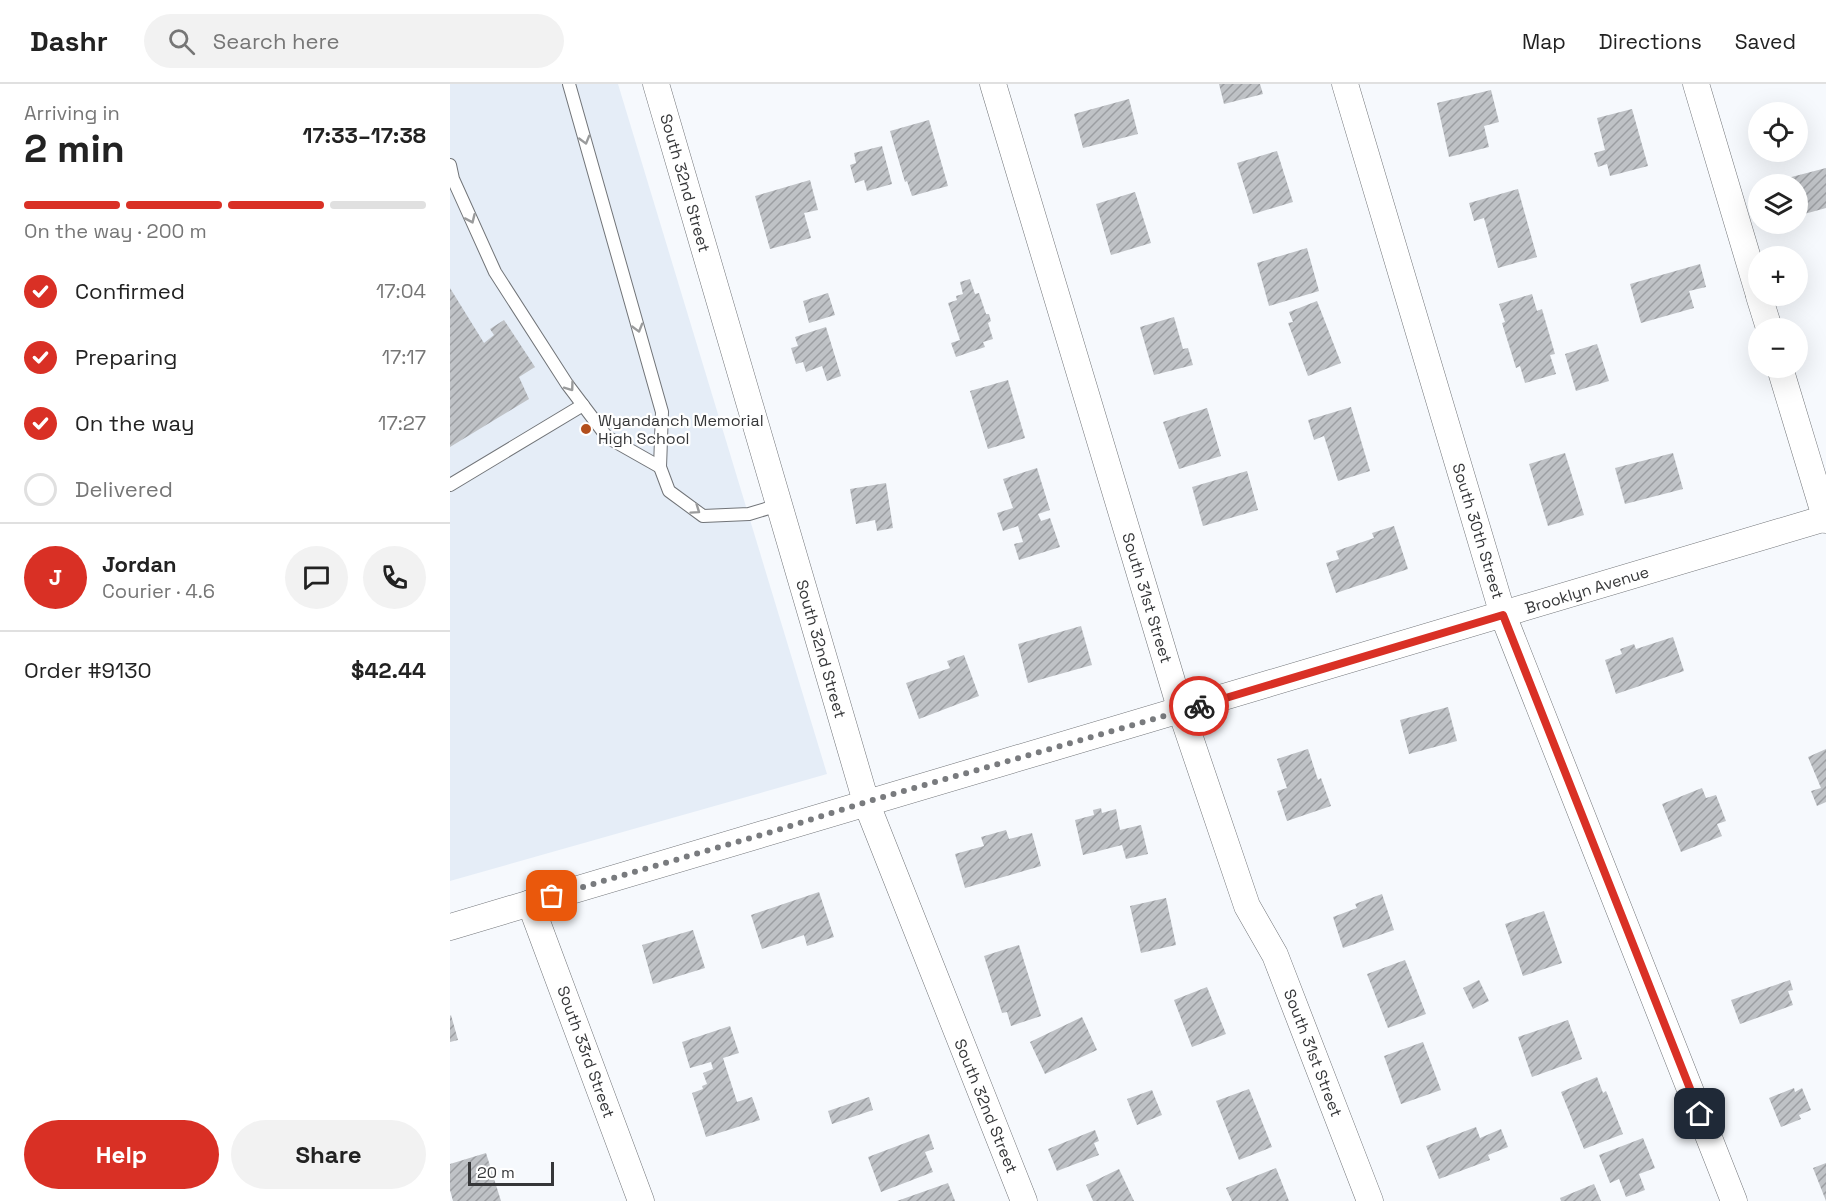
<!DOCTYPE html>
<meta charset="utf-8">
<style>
:root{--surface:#fff;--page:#f2f2f2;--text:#222;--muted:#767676;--line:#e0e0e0;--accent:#d93025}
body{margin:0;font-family:"Space Grotesk",sans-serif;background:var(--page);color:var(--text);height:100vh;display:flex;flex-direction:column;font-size:22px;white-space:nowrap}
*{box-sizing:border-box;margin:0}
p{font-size:20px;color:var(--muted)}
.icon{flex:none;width:33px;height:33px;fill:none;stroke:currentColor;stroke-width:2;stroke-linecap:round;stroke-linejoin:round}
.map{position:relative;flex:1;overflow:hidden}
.sheet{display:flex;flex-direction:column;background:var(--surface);width:450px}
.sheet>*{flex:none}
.fabs{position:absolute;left:1298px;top:18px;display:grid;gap:12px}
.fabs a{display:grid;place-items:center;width:60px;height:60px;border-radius:50%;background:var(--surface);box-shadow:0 6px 24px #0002;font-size:30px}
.scale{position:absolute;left:18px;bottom:15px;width:86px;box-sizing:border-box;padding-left:6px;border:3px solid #363739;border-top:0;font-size:16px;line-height:21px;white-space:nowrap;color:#363739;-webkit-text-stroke:4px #fff;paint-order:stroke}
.pin{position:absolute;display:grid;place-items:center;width:51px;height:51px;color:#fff;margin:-26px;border-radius:12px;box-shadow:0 3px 9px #0006}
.courier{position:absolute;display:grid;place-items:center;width:60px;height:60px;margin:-30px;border:4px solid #d93025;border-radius:50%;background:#fff;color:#222;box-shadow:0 2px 8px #0007}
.overview em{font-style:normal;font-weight:700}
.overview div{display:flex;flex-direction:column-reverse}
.overview{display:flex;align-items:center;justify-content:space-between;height:102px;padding:0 24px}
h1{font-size:39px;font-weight:700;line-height:45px}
.bar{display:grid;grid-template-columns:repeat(4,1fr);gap:9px 6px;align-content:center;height:72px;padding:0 24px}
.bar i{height:8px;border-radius:4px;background:var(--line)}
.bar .on{background:var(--accent)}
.bar p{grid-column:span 4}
.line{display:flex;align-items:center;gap:15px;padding:0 24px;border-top:2px solid var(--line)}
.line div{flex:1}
.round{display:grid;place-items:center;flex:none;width:63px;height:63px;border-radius:32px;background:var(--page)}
ol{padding:0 24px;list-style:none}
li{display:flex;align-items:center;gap:18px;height:66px}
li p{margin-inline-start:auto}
li .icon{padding:6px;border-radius:50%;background:var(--accent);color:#fff;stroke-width:4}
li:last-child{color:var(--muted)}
li i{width:33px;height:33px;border:3px solid var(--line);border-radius:50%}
.cta{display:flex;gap:12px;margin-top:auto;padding:12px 24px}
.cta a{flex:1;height:69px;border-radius:36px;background:var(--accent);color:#fff;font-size:24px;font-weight:700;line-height:69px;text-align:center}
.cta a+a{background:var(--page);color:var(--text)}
header{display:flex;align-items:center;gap:36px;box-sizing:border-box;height:84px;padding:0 30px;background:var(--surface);border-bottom:2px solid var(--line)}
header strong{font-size:28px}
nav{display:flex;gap:33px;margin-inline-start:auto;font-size:21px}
.search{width:420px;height:54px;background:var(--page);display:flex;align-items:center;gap:15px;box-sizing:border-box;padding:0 21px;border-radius:33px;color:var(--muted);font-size:22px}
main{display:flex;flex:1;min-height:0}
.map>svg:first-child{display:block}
</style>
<header>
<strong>Dashr</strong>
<div class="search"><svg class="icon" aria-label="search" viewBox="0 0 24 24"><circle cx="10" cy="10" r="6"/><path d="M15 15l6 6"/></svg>Search here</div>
<nav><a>Map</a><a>Directions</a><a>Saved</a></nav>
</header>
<main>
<section class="sheet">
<div class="overview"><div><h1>2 min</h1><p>Arriving in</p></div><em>17:33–17:38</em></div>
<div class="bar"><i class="on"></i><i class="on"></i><i class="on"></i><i></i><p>On the way · 200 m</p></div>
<ol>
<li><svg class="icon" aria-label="check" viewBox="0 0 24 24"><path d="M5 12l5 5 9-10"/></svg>Confirmed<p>17:04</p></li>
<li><svg class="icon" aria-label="check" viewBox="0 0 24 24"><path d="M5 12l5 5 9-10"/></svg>Preparing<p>17:17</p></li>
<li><svg class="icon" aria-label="check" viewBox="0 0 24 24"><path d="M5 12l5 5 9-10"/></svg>On the way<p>17:27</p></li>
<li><i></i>Delivered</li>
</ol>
<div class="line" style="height:108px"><b class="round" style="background:var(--accent);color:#fff">J</b><div><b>Jordan</b><p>Courier · 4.6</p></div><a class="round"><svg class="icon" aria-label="chat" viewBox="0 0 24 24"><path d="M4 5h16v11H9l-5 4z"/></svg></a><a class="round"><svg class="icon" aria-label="phone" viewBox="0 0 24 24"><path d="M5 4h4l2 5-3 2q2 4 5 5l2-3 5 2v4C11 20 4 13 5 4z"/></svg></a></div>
<div class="line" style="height:78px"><div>Order #9130</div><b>$42.44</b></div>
<div class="cta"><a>Help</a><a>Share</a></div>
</section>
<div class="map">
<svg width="1376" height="1117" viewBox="0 0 1376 1117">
<defs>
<pattern id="building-hatch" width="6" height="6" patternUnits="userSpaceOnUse" patternTransform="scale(1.5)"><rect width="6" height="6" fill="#bfc2c6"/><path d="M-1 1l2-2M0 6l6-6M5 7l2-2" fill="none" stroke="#9c9ea2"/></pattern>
</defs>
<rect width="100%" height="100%" fill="#f6f9fd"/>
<polygon fill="#e5edf7" points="0,0 168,0 377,690 0,797"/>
<g fill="url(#building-hatch)">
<polygon points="769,0 810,0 813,10 774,20"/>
<polygon points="1041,6 1049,38 1034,42 1039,63 999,73 987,19"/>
<polygon points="679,15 688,50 633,64 624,30"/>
<polygon points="1182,25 1198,82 1160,92 1157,80 1148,83 1144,69 1155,66 1147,34"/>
<polygon points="479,36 498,102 462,112 457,97 455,98 440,47"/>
<polygon points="432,62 442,100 417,107 414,96 405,99 400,81 406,79 404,69"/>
<polygon points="827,67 843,118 803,130 787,79"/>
<polygon points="1376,84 1376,124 1347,132 1347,100 1331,100 1330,96"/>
<polygon points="360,96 368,126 354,129 361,154 320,165 305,112"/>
<polygon points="1068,105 1087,173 1048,184 1034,134 1024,137 1019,119"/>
<polygon points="685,108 701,159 661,171 646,120"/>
<polygon points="857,164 869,207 819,222 807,179"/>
<polygon points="1250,180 1256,203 1239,207 1244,224 1191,239 1180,200"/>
<polygon points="520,195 525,210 529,209 536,230 539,230 541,237 538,239 543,255 533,258 535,263 506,273 501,259 510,256 498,219 507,216 506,212 513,210 510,198"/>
<polygon points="0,204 34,259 44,251 40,245 54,236 85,283 69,293 79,315 0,363"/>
<polygon points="378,209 385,231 359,239 353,217"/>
<polygon points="1082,210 1087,227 1092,225 1105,270 1100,271 1106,290 1075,299 1070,282 1066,284 1052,239 1055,238 1049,220"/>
<polygon points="867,217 891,279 858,292 838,239 843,238 839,228"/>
<polygon points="724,233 733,265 738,264 743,281 704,291 690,243"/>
<polygon points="376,243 391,292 377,297 372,282 356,288 353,278 346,280 341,264 348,262 345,253"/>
<polygon points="1147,260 1159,297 1126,307 1115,270"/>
<polygon points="558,296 575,354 538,365 520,307"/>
<polygon points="901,323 920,387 888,397 874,352 864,356 858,336"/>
<polygon points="757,324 771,372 729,385 713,338"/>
<polygon points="1115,369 1134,431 1098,442 1079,380"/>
<polygon points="1223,369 1233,405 1175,420 1165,384"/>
<polygon points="587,384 600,426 588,430 591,437 600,434 610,463 569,476 564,460 573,458 568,442 553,447 547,429 563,424 553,395"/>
<polygon points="797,387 808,426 753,442 742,403"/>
<polygon points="436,399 443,444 427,447 425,436 406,440 400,405"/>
<polygon points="944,442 958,485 886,509 876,479 889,475 886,467 924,454 922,449"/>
<polygon points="631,542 642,581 578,599 568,560"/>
<polygon points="1223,553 1234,587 1166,610 1155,576 1172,570 1170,565 1184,560 1186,565"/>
<polygon points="514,571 529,612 469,635 456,599 500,584 497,577"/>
<polygon points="998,623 1007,657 959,670 950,636"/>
<polygon points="858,665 868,696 871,694 881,722 837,737 827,707 837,704 827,675"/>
<polygon points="1376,665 1376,718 1367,722 1361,707 1371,704 1358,673"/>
<polygon points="1252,704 1256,714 1266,711 1276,737 1267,740 1272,752 1231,768 1212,720"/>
<polygon points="651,724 652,729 666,725 670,746 691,741 698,770 676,775 672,761 633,771 625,736 644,731 643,726"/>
<polygon points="556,746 559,755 582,749 591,782 515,804 505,770 534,762 531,753"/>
<polygon points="369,808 384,853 357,862 354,851 312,865 301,831"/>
<polygon points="932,810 944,846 893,864 883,833 907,824 905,820"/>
<polygon points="716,814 726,861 691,869 680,822"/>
<polygon points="1094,827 1112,879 1073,892 1055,840"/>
<polygon points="243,846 255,884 203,900 192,861"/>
<polygon points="569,861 591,932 561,942 557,928 552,929 534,872"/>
<polygon points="955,876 976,930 938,944 917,890"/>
<polygon points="1029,896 1039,917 1023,925 1013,904"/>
<polygon points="1340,896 1343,906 1338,907 1343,921 1290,940 1281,916"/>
<polygon points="757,903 776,950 742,963 724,916"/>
<polygon points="1,931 8,956 0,958 0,932"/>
<polygon points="632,933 647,966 595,990 580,958"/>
<polygon points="1118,936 1132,975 1082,993 1068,953"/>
<polygon points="280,942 289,969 273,974 287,1018 302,1013 310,1036 256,1053 242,1009 253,1005 252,1002 257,1000 253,989 263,985 261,978 240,984 232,958"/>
<polygon points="973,958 991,1006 951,1020 934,972"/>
<polygon points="1147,993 1153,1009 1156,1007 1173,1050 1134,1065 1111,1008"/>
<polygon points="1344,1004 1345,1008 1352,1004 1361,1026 1349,1031 1351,1035 1331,1043 1319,1014"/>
<polygon points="799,1005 822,1063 789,1076 766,1017"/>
<polygon points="702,1006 712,1031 687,1041 677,1015"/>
<polygon points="419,1013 423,1026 382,1040 378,1027"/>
<polygon points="1026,1043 1030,1054 1051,1045 1058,1063 1038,1071 1040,1076 989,1095 976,1062"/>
<polygon points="645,1046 649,1057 644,1059 649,1071 607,1087 598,1065"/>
<polygon points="479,1050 484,1065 475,1068 483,1088 431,1108 418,1073"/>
<polygon points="1193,1054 1205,1084 1189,1090 1195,1106 1176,1113 1169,1095 1160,1099 1149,1071"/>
<polygon points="36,1069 51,1117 3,1117 0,1106 0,1080"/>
<polygon points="1376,1079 1376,1117 1363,1084"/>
<polygon points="826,1084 839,1117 782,1117 776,1104"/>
<polygon points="669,1085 684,1117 643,1117 636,1101"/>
<polygon points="498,1099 505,1117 447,1117"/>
<polygon points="1144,1100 1151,1117 1111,1117 1110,1114"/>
</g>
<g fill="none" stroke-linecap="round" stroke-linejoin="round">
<defs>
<g id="lane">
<polyline points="119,0 212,328 210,383 219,407 253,432 299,430 329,421"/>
<polyline points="0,81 3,95 45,188 117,300 157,353 210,383"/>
<polyline points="0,401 133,321"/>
</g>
<g id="street">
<polyline points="206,0 416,718 574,1117"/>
<polyline points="543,0 731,627 797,822 825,871 920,1117"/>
<polyline points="895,0 1053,531 1284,1117"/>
<polyline points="1246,0 1308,208"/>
<polyline points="1309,212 1319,244"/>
<polyline points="1330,284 1376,436"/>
<polyline points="80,819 191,1117"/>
<polyline points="0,843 1376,434"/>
</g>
</defs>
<use href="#lane" stroke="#717478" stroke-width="14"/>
<use href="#street" stroke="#717478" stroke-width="27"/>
<use href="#lane" stroke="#fff" stroke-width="12"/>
<use href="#street" stroke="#fff" stroke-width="26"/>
</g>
<defs><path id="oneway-chevron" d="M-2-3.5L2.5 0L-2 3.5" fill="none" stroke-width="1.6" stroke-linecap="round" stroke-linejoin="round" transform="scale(1.5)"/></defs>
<g stroke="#9a9b9c">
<use href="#oneway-chevron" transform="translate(135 56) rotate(74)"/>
<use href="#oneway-chevron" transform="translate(21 135) rotate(66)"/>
<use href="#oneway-chevron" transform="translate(188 244) rotate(74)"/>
<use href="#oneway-chevron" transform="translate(120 303) rotate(54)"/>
<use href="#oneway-chevron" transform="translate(246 426) rotate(35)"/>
</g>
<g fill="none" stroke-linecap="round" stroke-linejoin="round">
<polyline stroke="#797b7e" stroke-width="6" stroke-dasharray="0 10.8" points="102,812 321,748 416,718 749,622"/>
<polyline stroke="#d93025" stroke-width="8" points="749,622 1053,531 1250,1030"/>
</g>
<circle fill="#b34f1d" stroke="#fff" stroke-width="2" cx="136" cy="345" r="6"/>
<g text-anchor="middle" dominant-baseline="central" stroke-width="4.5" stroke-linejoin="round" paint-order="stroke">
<g font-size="16" fill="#363739" stroke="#fff">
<text transform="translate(235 99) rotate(74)">South 32nd Street</text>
<text transform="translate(1028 447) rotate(73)">South 30th Street</text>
<text transform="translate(1137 506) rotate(-17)">Brooklyn Avenue</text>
<text transform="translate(697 514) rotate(73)">South 31st Street</text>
<text transform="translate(371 565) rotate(74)">South 32nd Street</text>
<text transform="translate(136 968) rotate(70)">South 33rd Street</text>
<text transform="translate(863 969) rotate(69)">South 31st Street</text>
<text transform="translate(536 1022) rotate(68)">South 32nd Street</text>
</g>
<g font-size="16" fill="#363739" stroke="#fff" text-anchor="start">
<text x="148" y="336">Wyandanch Memorial<tspan x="148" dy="18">High School</tspan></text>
</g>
</g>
</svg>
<div class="fabs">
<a><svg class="icon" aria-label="locate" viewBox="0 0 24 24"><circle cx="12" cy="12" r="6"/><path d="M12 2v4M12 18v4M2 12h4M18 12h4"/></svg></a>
<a><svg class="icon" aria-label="layers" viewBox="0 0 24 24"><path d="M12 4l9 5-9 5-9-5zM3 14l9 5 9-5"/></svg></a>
<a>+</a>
<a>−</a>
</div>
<div class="scale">20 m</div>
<div class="pin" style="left:102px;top:812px;background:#ea580c"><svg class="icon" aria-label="bag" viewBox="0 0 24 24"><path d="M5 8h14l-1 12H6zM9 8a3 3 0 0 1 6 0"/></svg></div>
<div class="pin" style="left:1250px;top:1030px;background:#1f2937"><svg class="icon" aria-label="home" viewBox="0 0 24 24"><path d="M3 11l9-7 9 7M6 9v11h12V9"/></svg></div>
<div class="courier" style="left:749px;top:622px"><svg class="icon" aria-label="bike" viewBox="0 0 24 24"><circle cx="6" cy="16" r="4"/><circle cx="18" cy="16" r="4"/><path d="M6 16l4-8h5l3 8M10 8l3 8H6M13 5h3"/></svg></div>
</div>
</main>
